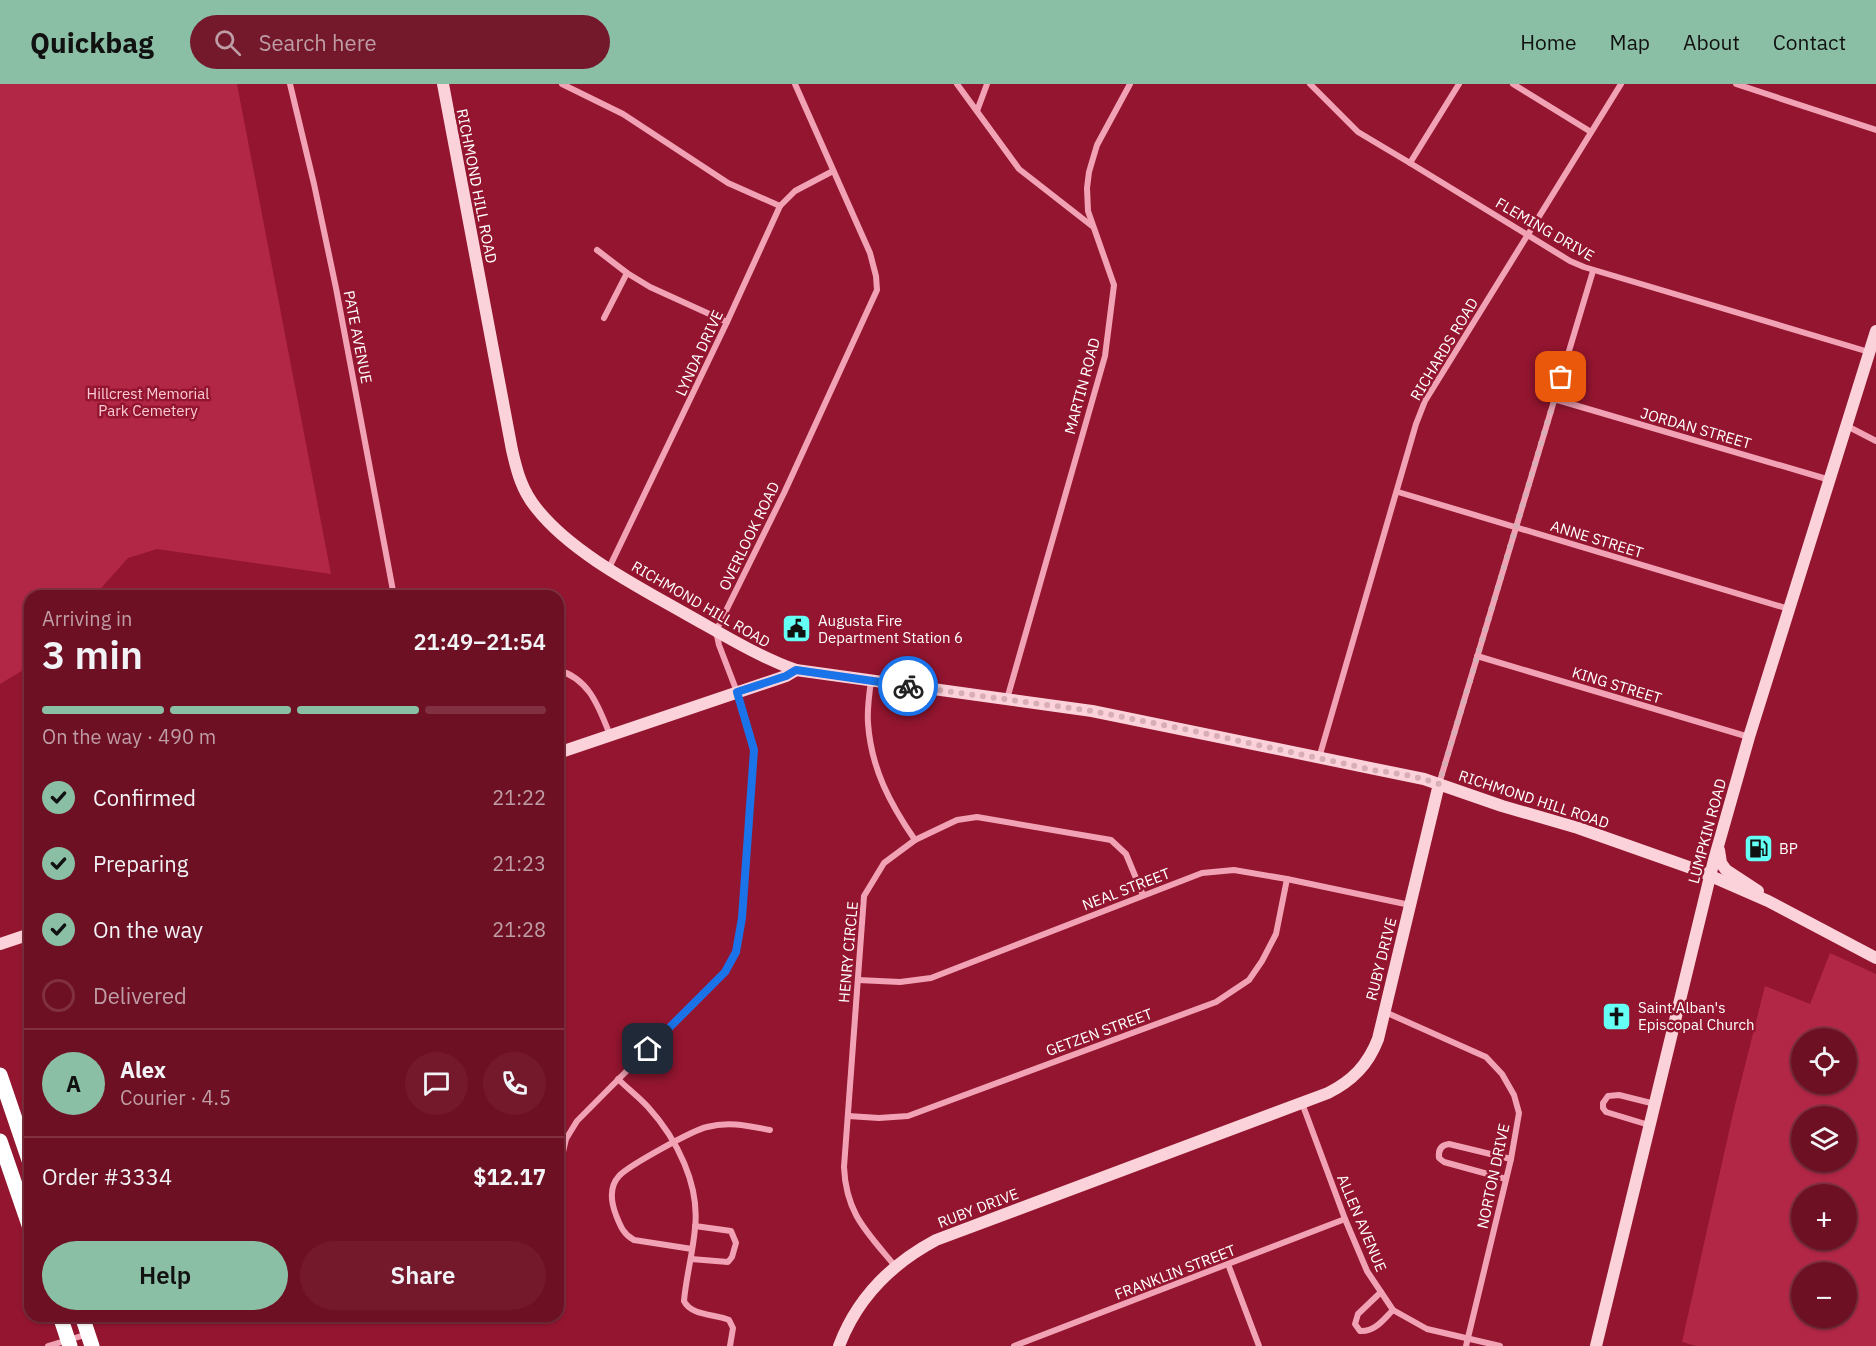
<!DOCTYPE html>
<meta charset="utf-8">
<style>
:root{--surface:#6e1023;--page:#73192b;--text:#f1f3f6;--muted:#bf9da6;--line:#803041;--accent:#8abfa5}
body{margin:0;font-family:"IBM Plex Sans",sans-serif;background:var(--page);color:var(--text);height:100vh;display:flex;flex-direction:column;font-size:22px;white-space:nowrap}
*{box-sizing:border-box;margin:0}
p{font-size:20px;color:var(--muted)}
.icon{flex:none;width:33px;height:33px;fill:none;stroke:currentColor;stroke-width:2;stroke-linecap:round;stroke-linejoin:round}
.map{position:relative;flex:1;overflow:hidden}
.side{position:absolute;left:24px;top:506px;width:540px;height:732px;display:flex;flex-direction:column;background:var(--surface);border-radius:18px;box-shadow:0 2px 4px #0004,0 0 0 2px var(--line)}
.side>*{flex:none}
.tools{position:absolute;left:1791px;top:944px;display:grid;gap:12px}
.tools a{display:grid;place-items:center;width:66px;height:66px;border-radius:50%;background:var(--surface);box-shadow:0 2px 4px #0004,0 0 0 2px var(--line);font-size:30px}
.pin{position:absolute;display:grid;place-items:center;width:51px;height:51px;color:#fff;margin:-26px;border-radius:12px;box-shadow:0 3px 9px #0006}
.courier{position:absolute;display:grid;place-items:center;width:60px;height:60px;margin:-30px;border:4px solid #1a73e8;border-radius:50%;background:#fff;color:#222;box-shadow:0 2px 8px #0007}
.headline em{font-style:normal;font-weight:600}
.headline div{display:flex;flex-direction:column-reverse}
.headline{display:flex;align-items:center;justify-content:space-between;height:102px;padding:0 18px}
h1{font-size:39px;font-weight:600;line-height:45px}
.bar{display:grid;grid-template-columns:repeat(4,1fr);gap:9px 6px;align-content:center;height:72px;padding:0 18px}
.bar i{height:8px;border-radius:4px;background:var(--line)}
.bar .current{background:var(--accent)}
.bar p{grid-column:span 4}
.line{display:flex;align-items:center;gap:15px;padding:0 18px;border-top:2px solid var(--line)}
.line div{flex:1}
.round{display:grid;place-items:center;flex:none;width:63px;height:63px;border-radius:32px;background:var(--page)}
ol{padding:0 18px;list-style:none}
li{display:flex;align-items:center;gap:18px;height:66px}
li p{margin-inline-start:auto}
li .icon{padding:6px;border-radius:50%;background:var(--accent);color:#111;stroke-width:4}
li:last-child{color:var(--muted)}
li i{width:33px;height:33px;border:3px solid var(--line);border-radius:50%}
.button{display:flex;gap:12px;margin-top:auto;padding:12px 18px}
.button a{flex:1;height:69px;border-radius:36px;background:var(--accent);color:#111;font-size:24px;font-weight:600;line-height:69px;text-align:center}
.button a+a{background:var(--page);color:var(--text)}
header{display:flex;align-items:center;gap:36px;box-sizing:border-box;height:84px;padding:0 30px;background:var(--accent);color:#111}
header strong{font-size:28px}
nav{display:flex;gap:33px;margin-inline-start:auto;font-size:21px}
.search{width:420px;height:54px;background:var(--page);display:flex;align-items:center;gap:15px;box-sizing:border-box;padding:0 21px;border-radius:33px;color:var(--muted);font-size:22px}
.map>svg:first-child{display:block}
</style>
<header>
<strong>Quickbag</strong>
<div class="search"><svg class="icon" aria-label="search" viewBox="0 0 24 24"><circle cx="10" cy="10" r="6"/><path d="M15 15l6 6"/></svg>Search here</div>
<nav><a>Home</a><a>Map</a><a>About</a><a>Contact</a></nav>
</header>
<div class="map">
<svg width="1876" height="1262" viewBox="0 0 1876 1262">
<rect width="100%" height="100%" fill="#93152f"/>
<g fill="#b22746" fill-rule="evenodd">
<polygon points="0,0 237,0 331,490 157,465 128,474 95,511 30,512 30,582 0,600"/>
<path d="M1830 869 1876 890V1262H1696L1682 1258 1734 1025 1765 902 1810 920ZM1802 954H1846V999H1802ZM1802 1032H1846V1077H1802ZM1802 1110H1846V1155H1802ZM1802 1188H1846V1233H1802Z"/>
</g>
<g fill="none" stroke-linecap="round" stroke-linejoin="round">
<g stroke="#f1a3b5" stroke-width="6">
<polyline points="290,0 314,100 336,204 394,512"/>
<polyline points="562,0 623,30 728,99 780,122"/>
<polyline points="957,0 1019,85 1092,142"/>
<polyline points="1310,0 1358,48 1410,79 1570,177 1584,183 1869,268"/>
<polyline points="1513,0 1591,48"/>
<polyline points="1736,0 1876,46"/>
<polyline points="977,27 987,0"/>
<polyline points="1410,79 1459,0"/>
<polyline points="597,166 627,189 650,203 727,238"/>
<polyline points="604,234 627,189"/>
<polyline points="1554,315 1830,396"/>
<polyline points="1847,342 1876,357"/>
<polyline points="1398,408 1789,525"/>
<polyline points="609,484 727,238 780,122 795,107 833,87"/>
<polyline points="1477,572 1749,653"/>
<path d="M558 586C590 595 599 624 610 651"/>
<path d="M871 597C869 611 867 625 868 639 871 684 890 720 915 756"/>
<polyline points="1007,615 1105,272 1114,201 1088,127 1087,104 1089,88 1097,61 1130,0"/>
<polyline points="1319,674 1416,340 1425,317 1621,0"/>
<polyline points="1439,700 1593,187"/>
<polyline points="858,896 900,898 931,894 1202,789 1234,786 1287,795 1410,821"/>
<polyline points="1385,928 1486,973 1502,990 1514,1011 1519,1029 1511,1075 1466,1262"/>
<path d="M618 995C628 1005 639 1013 648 1023 677 1055 700 1101 695 1144 693 1169 686 1193 684 1217 691 1232 716 1230 729 1236L733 1244 730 1262"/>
<polyline points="1302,1019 1345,1135 1367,1187 1393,1226 1427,1245 1500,1262"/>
<polyline points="848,1032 879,1034 908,1032 1216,918 1249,896 1262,877 1276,850 1287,795"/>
<polyline points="1649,1041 1606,1028 1603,1024 1603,1019 1608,1012 1619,1011 1655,1020"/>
<polyline points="558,1089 566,1055 577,1037 725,888 736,868 742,834 754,666 737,608 719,561 716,547 784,409 877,206 876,192 870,169 795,0"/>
<path d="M1506 1095 1444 1078 1439 1074C1438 1066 1441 1061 1449 1060L1511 1075"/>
<path d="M692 1165 634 1156C623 1150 620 1141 616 1131 611 1118 609 1103 619 1092 628 1082 693 1046 707 1043 729 1037 749 1042 770 1046"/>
<polyline points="691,1175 728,1178 732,1173 736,1159 731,1147 695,1142"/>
<polyline points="1228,1180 1259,1262"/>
<path d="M895 1182C867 1148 846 1130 844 1083L864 812 884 779 915 756 957 736 977 733 1111 756 1126 770 1143 811"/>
<path d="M1381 1208 1358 1230 1355 1240 1360 1247C1375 1248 1383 1236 1393 1226"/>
<polyline points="48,1262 88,1250"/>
<polyline points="1014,1262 1345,1135"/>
</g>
<g stroke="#fcd2da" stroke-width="12">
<path d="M443 0 512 366C517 388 522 407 537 425 572 469 637 502 686 530 722 550 757 572 796 586L1092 627 1424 695 1502 722 1578 744 1697 786 1768 817 1876 874"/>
<polyline points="558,669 786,592 796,586"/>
<polyline points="1719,766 1721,779 1726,786 1758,807"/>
<polyline points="0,860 30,850"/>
<path d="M839 1262C857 1214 891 1180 936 1156L1328 1009C1352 997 1368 981 1378 955L1439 700"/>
<polyline points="1596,1262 1714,776 1749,653 1876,247"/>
</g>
<g stroke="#fff" stroke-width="15">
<polyline points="0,991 30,1079"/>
<polyline points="0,1057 30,1144"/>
<polyline points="60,1232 70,1262"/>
<polyline points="82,1232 92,1262"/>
</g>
</g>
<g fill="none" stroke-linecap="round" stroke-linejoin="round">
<path stroke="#d9adb6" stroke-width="6" stroke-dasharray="0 10.8" d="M908 602 1092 627 1189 646 1378 687C1399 689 1419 693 1439 700L1561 293"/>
<polyline stroke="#1a73e8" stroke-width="8" points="648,965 725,888 736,868 742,834 754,666 737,608 786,592 796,586 908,602"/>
</g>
<defs>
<symbol id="civic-square" viewBox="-11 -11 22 22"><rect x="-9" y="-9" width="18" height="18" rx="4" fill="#64fff5" stroke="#93152f"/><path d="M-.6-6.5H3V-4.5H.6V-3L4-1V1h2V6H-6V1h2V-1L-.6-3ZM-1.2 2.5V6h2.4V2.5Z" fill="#111"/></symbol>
<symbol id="fuel-square" viewBox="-11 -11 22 22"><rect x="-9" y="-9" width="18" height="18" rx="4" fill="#64fff5" stroke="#93152f"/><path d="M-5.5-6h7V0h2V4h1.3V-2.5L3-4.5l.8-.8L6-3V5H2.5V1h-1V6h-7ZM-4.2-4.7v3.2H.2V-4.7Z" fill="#111"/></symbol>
<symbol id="church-square" viewBox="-11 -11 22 22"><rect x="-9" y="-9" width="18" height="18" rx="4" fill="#64fff5" stroke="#93152f"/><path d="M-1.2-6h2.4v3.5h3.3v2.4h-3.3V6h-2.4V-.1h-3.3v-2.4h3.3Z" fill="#111"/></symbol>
</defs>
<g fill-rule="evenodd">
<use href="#civic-square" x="780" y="528" width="33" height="33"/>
<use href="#fuel-square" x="1742" y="748" width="33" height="33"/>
<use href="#church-square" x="1600" y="916" width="33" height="33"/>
</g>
<g text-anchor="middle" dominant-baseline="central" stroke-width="5" stroke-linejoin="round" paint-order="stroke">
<g font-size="15" fill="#fff" stroke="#93152f">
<text transform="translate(477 102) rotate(79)">RICHMOND HILL ROAD</text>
<text transform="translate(1545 145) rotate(30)">FLEMING DRIVE</text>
<text transform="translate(358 253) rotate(79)">PATE AVENUE</text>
<text transform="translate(1444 265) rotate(-59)">RICHARDS ROAD</text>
<text transform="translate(699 269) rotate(-65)">LYNDA DRIVE</text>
<text transform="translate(1082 302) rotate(-75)">MARTIN ROAD</text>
<text transform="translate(1696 344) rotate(16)">JORDAN STREET</text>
<text transform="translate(749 452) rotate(-64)">OVERLOOK ROAD</text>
<text transform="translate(1597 455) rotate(17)">ANNE STREET</text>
<text transform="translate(701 520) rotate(30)">RICHMOND HILL ROAD</text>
<text transform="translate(1617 601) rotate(17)">KING STREET</text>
<text transform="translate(1534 715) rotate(18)">RICHMOND HILL ROAD</text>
<text transform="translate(1707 747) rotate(-75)">LUMPKIN ROAD</text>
<text transform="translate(1126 805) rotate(-21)">NEAL STREET</text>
<text transform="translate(848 868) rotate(-85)">HENRY CIRCLE</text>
<text transform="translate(1381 875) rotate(-76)">RUBY DRIVE</text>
<text transform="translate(1099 948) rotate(-20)">GETZEN STREET</text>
<text transform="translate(1493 1092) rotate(-78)">NORTON DRIVE</text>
<text transform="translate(978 1124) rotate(-21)">RUBY DRIVE</text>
<text transform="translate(1362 1139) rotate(67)">ALLEN AVENUE</text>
<text transform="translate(1175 1188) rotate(-21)">FRANKLIN STREET</text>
</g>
<g font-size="15" fill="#fccad6" stroke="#93152f">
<text x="148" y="309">Hillcrest Memorial<tspan x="148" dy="17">Park Cemetery</tspan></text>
</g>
<g font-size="15" fill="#fff" stroke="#93152f" text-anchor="start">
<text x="818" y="536">Augusta Fire<tspan x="818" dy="17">Department Station 6</tspan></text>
<text x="1779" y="764">BP</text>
<text x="1638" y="923">Saint Alban's<tspan x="1638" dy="17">Episcopal Church</tspan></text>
</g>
</g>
</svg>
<div class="tools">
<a><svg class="icon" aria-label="locate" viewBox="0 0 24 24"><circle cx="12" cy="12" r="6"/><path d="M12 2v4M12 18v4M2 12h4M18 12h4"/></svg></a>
<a><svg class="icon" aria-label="layers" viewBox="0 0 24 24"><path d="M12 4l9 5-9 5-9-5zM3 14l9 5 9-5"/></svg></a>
<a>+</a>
<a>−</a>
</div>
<div class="pin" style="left:1561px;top:293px;background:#ea580c"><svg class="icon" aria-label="bag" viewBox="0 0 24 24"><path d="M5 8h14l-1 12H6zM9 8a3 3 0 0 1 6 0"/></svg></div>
<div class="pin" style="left:648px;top:965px;background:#1f2937"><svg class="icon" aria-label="home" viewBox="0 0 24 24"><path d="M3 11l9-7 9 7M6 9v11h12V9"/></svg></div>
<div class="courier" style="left:908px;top:602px"><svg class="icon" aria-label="bike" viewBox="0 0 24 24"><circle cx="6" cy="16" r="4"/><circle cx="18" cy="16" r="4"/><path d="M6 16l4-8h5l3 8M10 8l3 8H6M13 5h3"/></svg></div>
<section class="side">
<div class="headline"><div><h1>3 min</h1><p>Arriving in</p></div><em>21:49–21:54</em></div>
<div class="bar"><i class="current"></i><i class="current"></i><i class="current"></i><i></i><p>On the way · 490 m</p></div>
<ol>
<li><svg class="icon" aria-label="check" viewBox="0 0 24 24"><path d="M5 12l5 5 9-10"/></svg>Confirmed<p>21:22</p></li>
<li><svg class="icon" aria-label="check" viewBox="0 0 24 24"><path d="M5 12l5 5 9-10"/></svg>Preparing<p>21:23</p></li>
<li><svg class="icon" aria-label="check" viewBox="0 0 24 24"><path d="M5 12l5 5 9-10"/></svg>On the way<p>21:28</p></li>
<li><i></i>Delivered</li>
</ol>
<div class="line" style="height:108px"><b class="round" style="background:var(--accent);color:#111">A</b><div><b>Alex</b><p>Courier · 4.5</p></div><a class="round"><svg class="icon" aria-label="chat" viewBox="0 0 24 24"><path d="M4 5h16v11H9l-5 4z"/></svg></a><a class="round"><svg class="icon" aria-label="phone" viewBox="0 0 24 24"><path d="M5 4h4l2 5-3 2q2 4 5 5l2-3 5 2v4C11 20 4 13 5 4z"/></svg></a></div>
<div class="line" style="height:78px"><div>Order #3334</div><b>$12.17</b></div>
<div class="button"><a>Help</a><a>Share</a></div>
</section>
</div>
